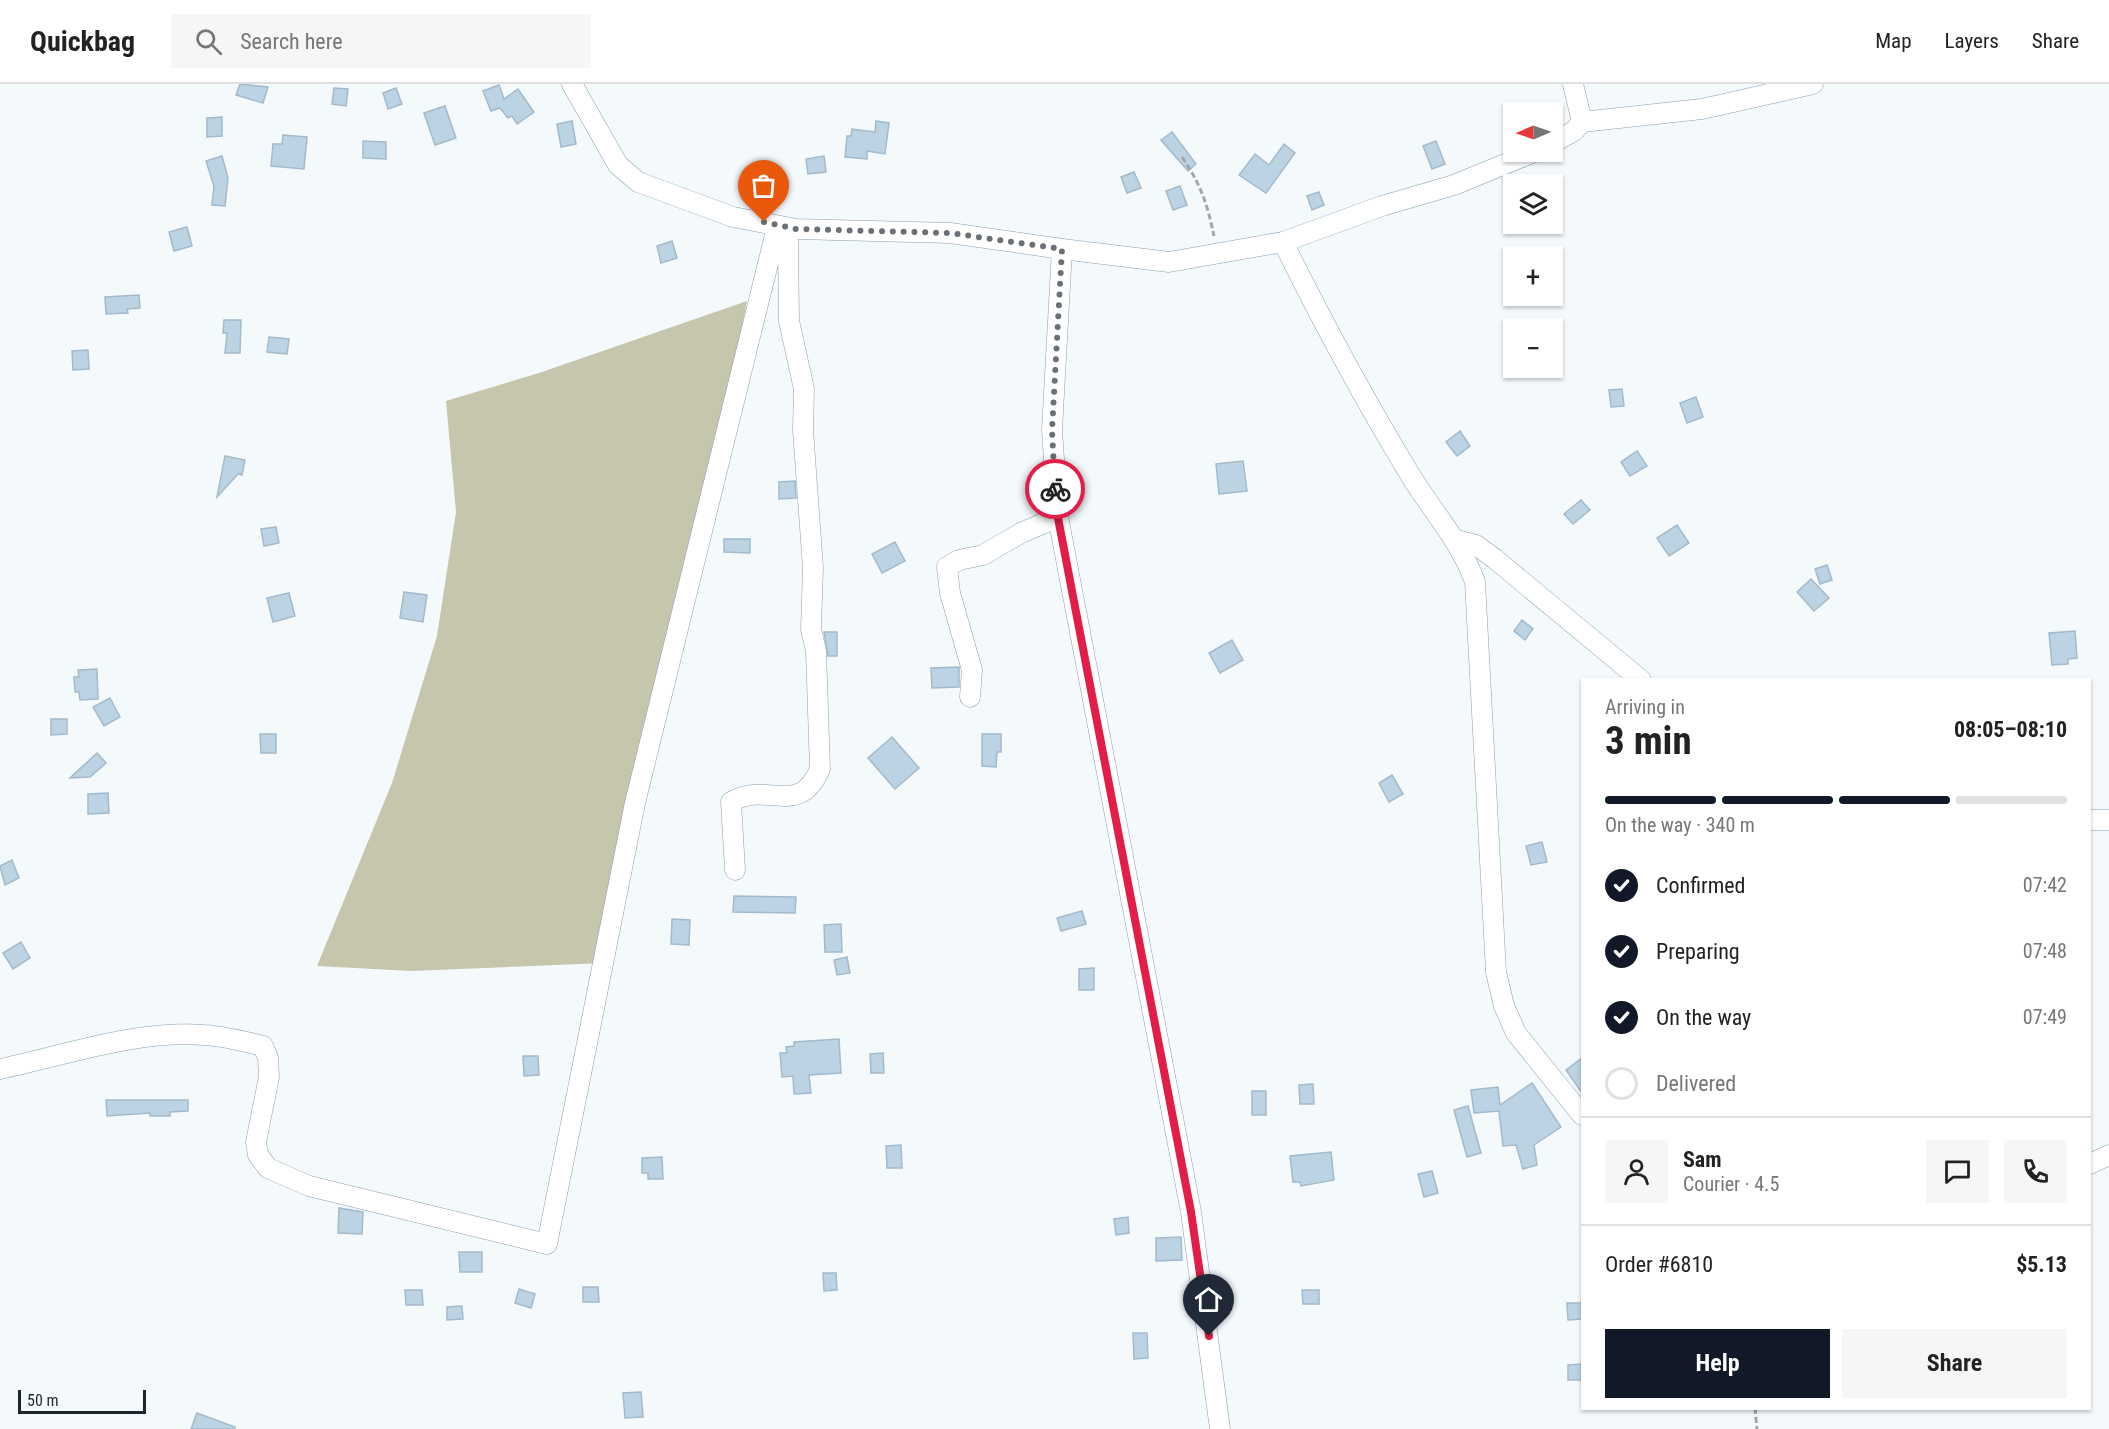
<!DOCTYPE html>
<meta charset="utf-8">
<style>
:root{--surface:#fff;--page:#f6f6f6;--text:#222;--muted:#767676;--line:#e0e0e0;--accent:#111827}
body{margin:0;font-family:"Roboto Condensed",sans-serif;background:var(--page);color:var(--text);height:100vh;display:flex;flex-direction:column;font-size:22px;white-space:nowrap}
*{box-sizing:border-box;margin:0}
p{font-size:20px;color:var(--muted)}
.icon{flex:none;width:33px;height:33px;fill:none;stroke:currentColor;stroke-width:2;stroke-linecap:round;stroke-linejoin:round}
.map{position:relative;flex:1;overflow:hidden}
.side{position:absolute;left:1581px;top:594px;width:510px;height:732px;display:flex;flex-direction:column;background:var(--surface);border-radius:0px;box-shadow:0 2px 4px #0004}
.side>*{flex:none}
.needle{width:39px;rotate:268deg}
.fabs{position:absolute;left:1503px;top:18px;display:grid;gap:12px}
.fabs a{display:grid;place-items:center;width:60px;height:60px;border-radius:0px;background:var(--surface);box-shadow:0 2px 4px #0004;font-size:30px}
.scale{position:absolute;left:18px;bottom:15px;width:128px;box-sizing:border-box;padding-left:6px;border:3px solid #1f272e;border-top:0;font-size:16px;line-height:21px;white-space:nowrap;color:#1f272e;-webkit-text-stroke:4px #f4f9fc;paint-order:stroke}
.pin{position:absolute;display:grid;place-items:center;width:51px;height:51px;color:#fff;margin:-62px -26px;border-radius:50% 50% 50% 0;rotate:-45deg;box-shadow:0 0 6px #0007}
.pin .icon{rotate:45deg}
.courier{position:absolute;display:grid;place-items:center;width:60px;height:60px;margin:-30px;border:4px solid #e11d48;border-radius:50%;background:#fff;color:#222;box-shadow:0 2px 8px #0007}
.headline em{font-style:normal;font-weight:700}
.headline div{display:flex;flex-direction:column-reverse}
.headline{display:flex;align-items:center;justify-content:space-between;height:102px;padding:0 24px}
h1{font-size:39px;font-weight:700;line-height:45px}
.bar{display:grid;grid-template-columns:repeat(4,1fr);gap:9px 6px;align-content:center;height:72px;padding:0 24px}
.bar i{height:8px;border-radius:4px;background:var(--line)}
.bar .current{background:var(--accent)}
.bar p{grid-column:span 4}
.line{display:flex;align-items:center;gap:15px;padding:0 24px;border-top:2px solid var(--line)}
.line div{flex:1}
.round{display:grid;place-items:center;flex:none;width:63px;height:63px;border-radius:0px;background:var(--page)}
ol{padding:0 24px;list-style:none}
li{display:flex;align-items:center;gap:18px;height:66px}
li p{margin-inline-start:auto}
li .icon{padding:6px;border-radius:50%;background:var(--accent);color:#fff;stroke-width:4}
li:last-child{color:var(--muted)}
li i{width:33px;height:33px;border:3px solid var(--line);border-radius:50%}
.primary-button{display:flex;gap:12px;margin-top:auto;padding:12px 24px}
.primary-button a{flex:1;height:69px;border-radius:0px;background:var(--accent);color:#fff;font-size:24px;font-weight:700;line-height:69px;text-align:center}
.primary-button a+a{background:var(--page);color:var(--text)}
header{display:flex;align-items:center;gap:36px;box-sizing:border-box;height:84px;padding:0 30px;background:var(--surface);border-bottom:2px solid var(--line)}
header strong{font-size:28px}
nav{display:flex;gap:33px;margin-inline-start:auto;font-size:21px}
.search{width:420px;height:54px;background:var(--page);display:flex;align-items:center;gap:15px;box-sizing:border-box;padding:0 21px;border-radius:0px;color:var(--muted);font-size:22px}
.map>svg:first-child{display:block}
</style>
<header>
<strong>Quickbag</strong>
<div class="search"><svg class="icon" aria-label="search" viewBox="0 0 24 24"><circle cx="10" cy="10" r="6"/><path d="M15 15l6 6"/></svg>Search here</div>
<nav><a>Map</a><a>Layers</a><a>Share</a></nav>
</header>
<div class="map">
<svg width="2109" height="1345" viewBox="0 0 2109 1345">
<rect width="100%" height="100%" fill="#f4f9fc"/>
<polygon fill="#c6c6ad" points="747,217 713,405 603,879 411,887 317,882 392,699 437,552 456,428 446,317 539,289"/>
<g fill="#bcd3e4" stroke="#a3bacb" stroke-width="1.5">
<polygon points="240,0 268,3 263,19 236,11"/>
<polygon points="499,1 504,15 518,5 534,28 517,40 512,32 508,34 500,24 491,27 483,7"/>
<polygon points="334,4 348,5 346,22 332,20"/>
<polygon points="396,4 402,20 388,25 383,9"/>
<polygon points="445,22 456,54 435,61 424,29"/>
<polygon points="222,33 222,52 207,53 207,34"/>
<polygon points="572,37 576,60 561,63 557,40"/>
<polygon points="876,37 889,39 885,70 867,67 867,75 845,73 847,52 851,52 852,45 875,48"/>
<polygon points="1172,48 1196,80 1188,87 1161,56"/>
<polygon points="283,51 307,53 304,85 271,82 273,60 282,60"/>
<polygon points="363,57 386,58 386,75 363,74"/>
<polygon points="1436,57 1445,80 1432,85 1423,62"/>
<polygon points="1284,60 1295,69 1266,109 1239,91 1255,70 1269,81"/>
<polygon points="222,72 228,94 225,122 212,121 214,102 206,77"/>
<polygon points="824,72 826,88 808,90 806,75"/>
<polygon points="1134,88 1141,104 1127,109 1121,93"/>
<polygon points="1180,102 1187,121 1173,126 1166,107"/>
<polygon points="1319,108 1324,121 1312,126 1307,112"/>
<polygon points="187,143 192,162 174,167 169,148"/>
<polygon points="672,157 677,174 661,179 657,162"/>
<polygon points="139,211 140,224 127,225 128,229 106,230 105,213"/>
<polygon points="224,236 241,236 240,269 225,269 227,249 223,249"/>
<polygon points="269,253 289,255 287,270 267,268"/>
<polygon points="88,266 89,285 73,286 72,267"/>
<polygon points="1622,305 1624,322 1611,323 1609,306"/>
<polygon points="1696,313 1703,333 1687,339 1680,319"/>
<polygon points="1460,347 1470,362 1457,372 1446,358"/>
<polygon points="1637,367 1647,382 1630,392 1621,378"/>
<polygon points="225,372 245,376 242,391 238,390 217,413"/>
<polygon points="1243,377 1247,407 1219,410 1216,380"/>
<polygon points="795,397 796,414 779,415 779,398"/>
<polygon points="1581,416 1590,426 1573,440 1564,430"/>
<polygon points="1677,441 1689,459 1669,472 1657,454"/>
<polygon points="276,443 279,459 264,462 261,445"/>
<polygon points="724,455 750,455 750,469 724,468"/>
<polygon points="895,458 905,477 882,489 872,470"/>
<polygon points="1827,481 1832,496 1820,500 1815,485"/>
<polygon points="1811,495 1829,514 1814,527 1797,508"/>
<polygon points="404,508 427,511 423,538 400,534"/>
<polygon points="289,509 295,532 273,538 267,514"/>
<polygon points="1522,536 1533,545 1525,556 1514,547"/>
<polygon points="2075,547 2077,574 2068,575 2068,580 2052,581 2049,549"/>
<polygon points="824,548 837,548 837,572 828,572"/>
<polygon points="1232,556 1243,576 1220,589 1209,569"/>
<polygon points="959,583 959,603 932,604 931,584"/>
<polygon points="97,585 98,615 80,616 79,608 75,608 74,593 79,593 78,586"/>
<polygon points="110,614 120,633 104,642 93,623"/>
<polygon points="51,635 67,635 67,650 51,651"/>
<polygon points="260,650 276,650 276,669 261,669"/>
<polygon points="982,650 1001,650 1001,668 997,668 996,683 982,682"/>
<polygon points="892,653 919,684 895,705 868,674"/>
<polygon points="97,669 106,679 90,693 70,694"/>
<polygon points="1392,691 1403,710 1389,718 1379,699"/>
<polygon points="108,709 109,729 88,730 88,710"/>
<polygon points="1542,758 1547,778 1531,781 1526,762"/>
<polygon points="12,776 19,794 5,801 0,782"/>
<polygon points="734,812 796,813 795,829 733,828"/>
<polygon points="1082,827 1086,840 1061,847 1057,834"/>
<polygon points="672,835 690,836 689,861 671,860"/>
<polygon points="841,840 842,868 825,868 824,841"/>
<polygon points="21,858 30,874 13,885 3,869"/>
<polygon points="847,873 850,889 837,891 834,876"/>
<polygon points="1094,884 1094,906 1079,906 1079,885"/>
<polygon points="839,955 841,989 809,991 811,1009 794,1010 793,992 782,993 780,969 787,969 786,963 794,962 794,958"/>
<polygon points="883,969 884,989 871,989 870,970"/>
<polygon points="523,972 538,972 539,991 524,992"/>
<polygon points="1582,974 1582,1009 1566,986"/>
<polygon points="1532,999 1561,1043 1534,1061 1537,1081 1523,1085 1516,1061 1503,1062 1499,1027 1474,1029 1471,1006 1498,1003 1500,1021"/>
<polygon points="1313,1000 1314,1020 1300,1020 1299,1001"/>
<rect x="1252" y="1007" width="14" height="24"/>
<polygon points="106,1016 188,1016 188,1027 170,1028 170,1032 150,1032 150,1029 107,1032"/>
<polygon points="1468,1022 1481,1069 1467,1073 1454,1026"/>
<polygon points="901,1061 902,1084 887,1084 886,1062"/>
<polygon points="1331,1068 1334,1096 1301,1102 1300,1098 1293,1098 1290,1072"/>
<polygon points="662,1073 663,1095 648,1095 648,1089 642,1089 642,1074"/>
<polygon points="1432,1087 1438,1109 1424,1113 1418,1090"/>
<polygon points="339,1124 363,1128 362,1150 338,1149"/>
<polygon points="1128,1133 1129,1149 1116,1151 1114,1135"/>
<polygon points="1181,1153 1182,1176 1156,1177 1156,1154"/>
<polygon points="459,1168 482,1168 482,1188 460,1188"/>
<polygon points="823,1189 836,1189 837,1206 824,1207"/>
<polygon points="583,1203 598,1203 599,1218 583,1218"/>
<polygon points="519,1205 535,1210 531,1224 515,1219"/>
<polygon points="405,1206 422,1206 423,1221 406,1221"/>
<polygon points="1302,1206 1319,1206 1319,1220 1303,1220"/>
<polygon points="1567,1219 1582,1219 1582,1235 1568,1236"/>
<polygon points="462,1222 463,1235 447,1236 447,1223"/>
<polygon points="1133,1249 1147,1249 1148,1274 1134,1275"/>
<polygon points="1582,1280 1582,1296 1568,1296 1568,1281"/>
<polygon points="641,1308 643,1333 625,1334 623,1309"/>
<polygon points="197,1329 235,1343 235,1345 191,1345"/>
</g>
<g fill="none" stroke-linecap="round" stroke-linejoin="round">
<defs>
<g id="minor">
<polyline points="572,0 618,81 638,98 733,133 796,145 950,149 1062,165 1052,346 1058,433 1021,449 983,471 959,476 947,483 950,509 972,586 970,613"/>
<polyline points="1582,38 1702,25 1813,0"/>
<polyline points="1552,59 1574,47 1582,38 1573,0"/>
<path d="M1283 158C1322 237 1363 313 1409 389 1431 426 1460 456 1475 498L1496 888 1504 922 1516 949 1582 1031"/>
<polyline points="1062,165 1169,178 1283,158 1382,122 1454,101 1534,68"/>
<polyline points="1058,433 1191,1128 1220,1345"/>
<polyline points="1456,456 1476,461 1495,475 1641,596"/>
<polyline points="2090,736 2109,736"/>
<path d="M0 985C66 971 135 946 204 951 224 952 243 957 263 962L268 974 269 993 256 1058 258 1071 268 1084 309 1102 547 1160 635 719 777 143 788 156 789 237 804 305 803 346 813 484 811 545 816 567 820 685C798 735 768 696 731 718L735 786"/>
<polyline points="2090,1080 2109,1071"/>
</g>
</defs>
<use href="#minor" stroke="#899faf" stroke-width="21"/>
<g stroke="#a1a7ac" stroke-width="3" stroke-dasharray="6 3" stroke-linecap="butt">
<path d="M1182 73C1201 101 1207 119 1214 152"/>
<polyline points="1755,1324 1757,1345"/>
</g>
<use href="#minor" stroke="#fff" stroke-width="20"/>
</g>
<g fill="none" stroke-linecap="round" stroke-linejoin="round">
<polyline stroke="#6a7076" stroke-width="6" stroke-dasharray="0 10.8" points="764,138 796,145 950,149 1062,165 1052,346 1055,405"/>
<polyline stroke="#e11d48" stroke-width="8" points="1055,405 1058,434 1191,1128 1209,1252"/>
</g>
</svg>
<div class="fabs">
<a><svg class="needle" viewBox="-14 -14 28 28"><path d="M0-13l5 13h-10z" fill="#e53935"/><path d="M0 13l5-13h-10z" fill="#767676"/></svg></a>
<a><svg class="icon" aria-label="layers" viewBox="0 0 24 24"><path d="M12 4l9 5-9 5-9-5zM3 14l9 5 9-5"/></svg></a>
<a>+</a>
<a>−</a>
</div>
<div class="scale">50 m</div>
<div class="pin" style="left:764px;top:138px;background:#ea580c"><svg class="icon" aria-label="bag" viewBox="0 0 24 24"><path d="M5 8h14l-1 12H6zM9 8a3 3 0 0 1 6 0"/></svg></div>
<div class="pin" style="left:1209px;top:1252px;background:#1f2937"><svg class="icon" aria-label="home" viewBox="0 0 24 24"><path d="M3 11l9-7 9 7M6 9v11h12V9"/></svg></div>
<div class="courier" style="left:1055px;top:405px"><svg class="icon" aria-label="bike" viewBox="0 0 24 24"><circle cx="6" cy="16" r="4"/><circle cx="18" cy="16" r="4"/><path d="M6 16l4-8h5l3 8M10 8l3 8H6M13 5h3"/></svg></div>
<section class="side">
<div class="headline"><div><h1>3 min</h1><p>Arriving in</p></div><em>08:05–08:10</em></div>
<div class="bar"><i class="current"></i><i class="current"></i><i class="current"></i><i></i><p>On the way · 340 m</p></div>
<ol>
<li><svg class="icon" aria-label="check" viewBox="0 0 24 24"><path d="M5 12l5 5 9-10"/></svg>Confirmed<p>07:42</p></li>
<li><svg class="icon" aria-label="check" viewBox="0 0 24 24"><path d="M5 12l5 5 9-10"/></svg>Preparing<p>07:48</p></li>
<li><svg class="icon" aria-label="check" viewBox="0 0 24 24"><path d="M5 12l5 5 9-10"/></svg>On the way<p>07:49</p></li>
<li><i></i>Delivered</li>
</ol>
<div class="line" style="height:108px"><a class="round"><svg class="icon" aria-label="person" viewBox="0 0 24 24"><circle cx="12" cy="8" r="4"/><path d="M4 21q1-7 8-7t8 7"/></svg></a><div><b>Sam</b><p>Courier · 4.5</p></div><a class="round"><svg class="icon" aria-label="chat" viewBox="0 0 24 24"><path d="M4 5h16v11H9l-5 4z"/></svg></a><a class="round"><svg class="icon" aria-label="phone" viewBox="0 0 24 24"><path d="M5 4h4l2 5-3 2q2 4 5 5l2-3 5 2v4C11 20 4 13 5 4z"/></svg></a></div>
<div class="line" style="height:78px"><div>Order #6810</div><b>$5.13</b></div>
<div class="primary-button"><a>Help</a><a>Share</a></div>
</section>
</div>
